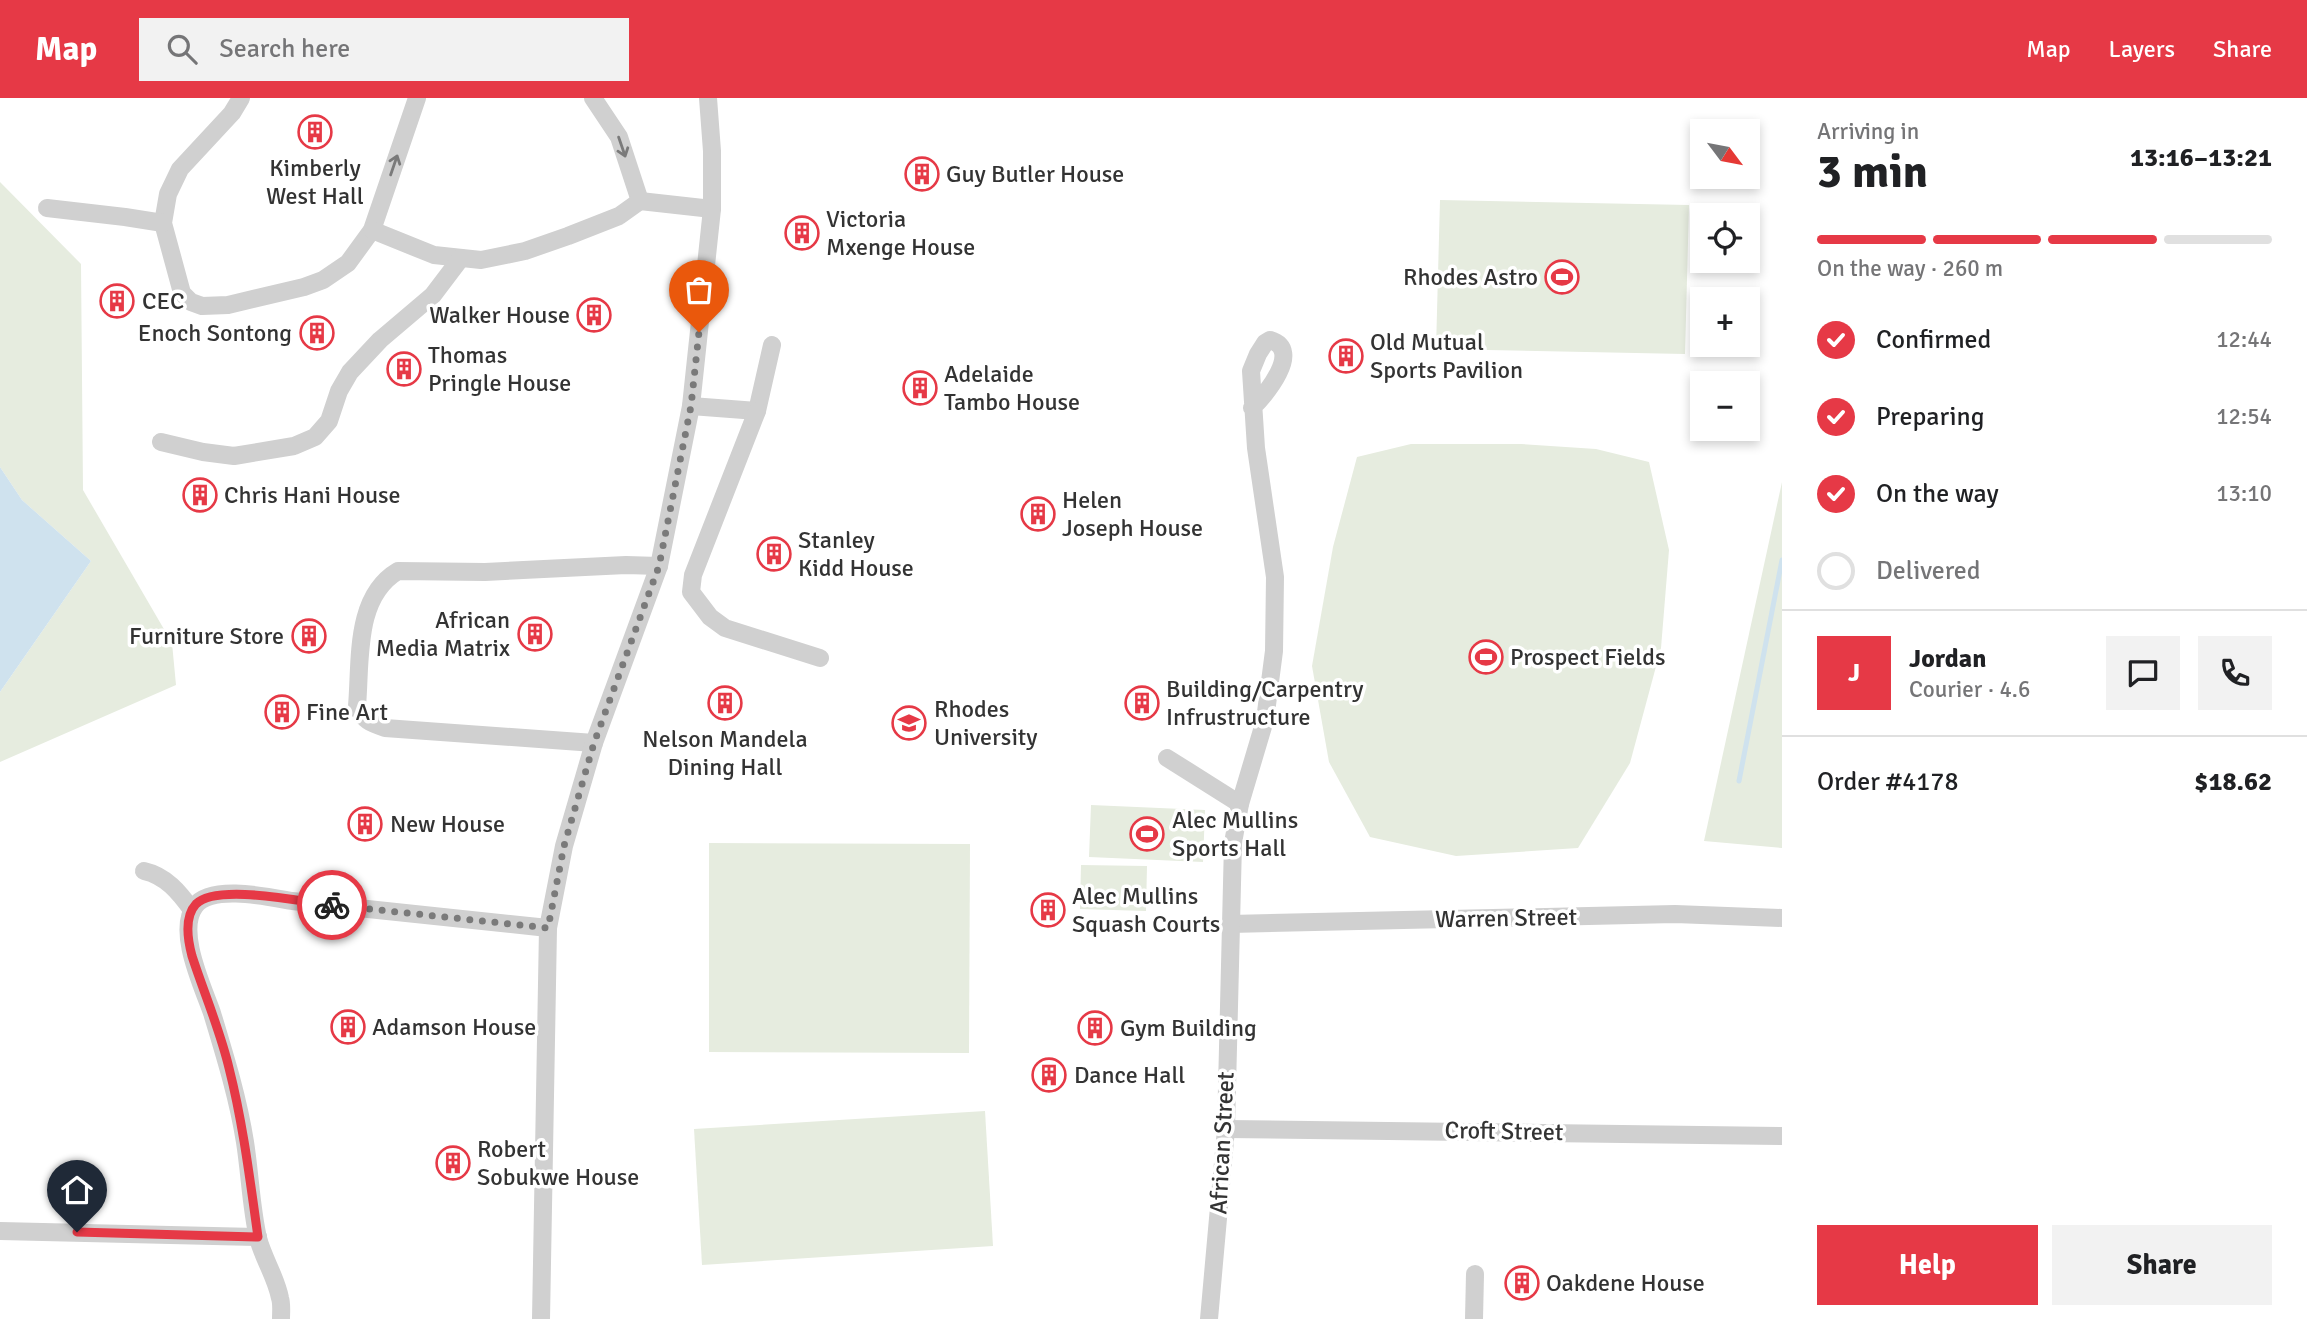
<!DOCTYPE html>
<meta charset="utf-8">
<style>
:root{--surface:#fff;--page:#f2f2f2;--text:#202124;--muted:#757577;--line:#e0e0e0;--accent:#e63946}
body{margin:0;font-family:Signika,sans-serif;background:var(--page);color:var(--text);height:100vh;display:flex;flex-direction:column;font-size:26px;white-space:nowrap}
*{box-sizing:border-box;margin:0}
p{font-size:23px;color:var(--muted)}
.icon{flex:none;width:38px;height:38px;fill:none;stroke:currentColor;stroke-width:2;stroke-linecap:round;stroke-linejoin:round}
.map{position:relative;flex:1;overflow:hidden}
.drawer{display:flex;flex-direction:column;background:var(--surface);width:525px}
.drawer>*{flex:none}
.needle{width:46px;rotate:122deg}
.tools{position:absolute;left:1690px;top:21px;display:grid;gap:14px}
.tools a{display:grid;place-items:center;width:70px;height:70px;border-radius:0px;background:var(--surface);box-shadow:0 4px 10px #0003;font-size:35px}
.pin{position:absolute;display:grid;place-items:center;width:60px;height:60px;color:#fff;margin:-72px -30px;border-radius:50% 50% 50% 0;rotate:-45deg;box-shadow:0 0 7px #0007}
.pin .icon{rotate:45deg}
.courier{position:absolute;display:grid;place-items:center;width:70px;height:70px;margin:-35px;border:5px solid #e63946;border-radius:50%;background:#fff;color:#222;box-shadow:0 2px 9px #0007}
.headline em{font-style:normal;font-weight:800}
.headline div{display:flex;flex-direction:column-reverse}
.headline{display:flex;align-items:center;justify-content:space-between;height:119px;padding:0 35px}
h1{font-size:46px;font-weight:800;line-height:52px}
.bar{display:grid;grid-template-columns:repeat(4,1fr);gap:10px 7px;align-content:center;height:84px;padding:0 35px}
.bar i{height:9px;border-radius:5px;background:var(--line)}
.bar .on{background:var(--accent)}
.bar p{grid-column:span 4}
.line{display:flex;align-items:center;gap:18px;padding:0 35px;border-top:2px solid var(--line)}
.line div{flex:1}
.round{display:grid;place-items:center;flex:none;width:74px;height:74px;border-radius:0px;background:var(--page)}
ol{padding:0 35px;list-style:none}
li{display:flex;align-items:center;gap:21px;height:77px}
li p{margin-inline-start:auto}
li .icon{padding:7px;border-radius:50%;background:var(--accent);color:#fff;stroke-width:4}
li:last-child{color:var(--muted)}
li i{width:38px;height:38px;border:4px solid var(--line);border-radius:50%}
.primary-button{display:flex;gap:14px;margin-top:auto;padding:14px 35px}
.primary-button a{flex:1;height:80px;border-radius:0px;background:var(--accent);color:#fff;font-size:28px;font-weight:800;line-height:80px;text-align:center}
.primary-button a+a{background:var(--page);color:var(--text)}
header{display:flex;align-items:center;gap:42px;box-sizing:border-box;height:98px;padding:0 35px;background:var(--accent);color:#fff}
header strong{font-size:33px}
nav{display:flex;gap:38px;margin-inline-start:auto;font-size:24px}
.search{width:490px;height:63px;background:var(--page);display:flex;align-items:center;gap:18px;box-sizing:border-box;padding:0 24px;border-radius:0px;color:var(--muted);font-size:26px}
main{display:flex;flex:1;min-height:0}
.map>svg:first-child{display:block}
</style>
<header>
<strong>Map</strong>
<div class="search"><svg class="icon" aria-label="search" viewBox="0 0 24 24"><circle cx="10" cy="10" r="6"/><path d="M15 15l6 6"/></svg>Search here</div>
<nav><a>Map</a><a>Layers</a><a>Share</a></nav>
</header>
<main>
<div class="map">
<svg width="1782" height="1221" viewBox="0 0 1782 1221">
<rect width="100%" height="100%" fill="#fff"/>
<g fill="#e6ecdf">
<polygon points="0,84 81,166 83,392 172,545 176,587 0,664 0,594 91,463 22,402 0,369"/>
<polygon points="1440,102 1689,107 1685,256 1436,251"/>
<polygon points="1411,346 1521,346 1596,351 1649,364 1669,452 1661,550 1630,665 1578,750 1456,758 1370,739 1329,664 1312,568 1333,449 1357,359"/>
<polygon points="1782,384 1782,750 1704,743"/>
<polygon points="1091,707 1205,712 1203,764 1089,759"/>
<polygon points="709,745 970,746 969,955 709,954"/>
<polygon points="1081,767 1147,768 1146,813 1080,811"/>
<polygon points="985,1013 993,1148 702,1167 694,1031"/>
</g>
<polygon fill="#cfe2ee" points="0,369 22,402 91,463 0,594"/>
<g fill="none" stroke-linecap="round" stroke-linejoin="round">
<polyline stroke="#cfe2ee" stroke-width="5" points="1739,683 1782,462"/>
<g stroke="#d0d0d0" stroke-width="18">
<polyline points="241,0 232,15 180,71 168,96 163,125 182,195 191,204 202,208 228,207 304,189 323,182 348,165 372,132 417,0"/>
<polyline points="593,0 619,39 640,103"/>
<polyline points="47,110 125,119 163,125"/>
<polyline points="372,132 434,157 481,162 525,153 568,138 619,118 640,103 712,111"/>
<polyline points="691,308 757,313 772,247"/>
<polyline points="757,313 693,477 691,494 710,519 725,530 820,560"/>
<polyline points="161,344 203,354 234,358 294,348 315,339 329,323 339,293 350,274 380,242 433,197 461,160"/>
<path d="M594 645 385 630C370 625 364 623 357 608 361 563 354 499 398 473L485 474 626 467 659 468"/>
<polyline points="1167,660 1240,706"/>
<path d="M144 773C166 778 179 794 192 812"/>
<polyline points="1230,826 1675,816 1782,820"/>
<polyline points="1226,1031 1782,1038"/>
<polyline points="0,1133 258,1139"/>
<path d="M281 1221C281 1214 282 1206 280 1200 276 1179 263 1160 258 1140 251 1109 250 1076 245 1044 238 1000 225 958 212 915 203 889 176 833 195 808 211 786 269 799 292 803L548 830"/>
<polyline points="541,1221 548,830 564,748 594,645 659,468 691,308 712,111 712,53 708,0"/>
<path d="M1209 1221 1226 1031 1233 745 1240 706 1265 622 1274 553 1275 479 1256 350 1251 273 1258 256 1265 245 1270 242C1304 252 1264 298 1252 310"/>
<polyline points="1474,1221 1475,1176"/>
</g>
</g>
<defs><path id="oneway-shaft" d="M-6 0H5M1.5-3L5.5 0L1.5 3" fill="none" stroke-width="1.6" stroke-linecap="round" stroke-linejoin="round" transform="scale(1.75)"/></defs>
<g stroke="#7a7a7a">
<use href="#oneway-shaft" transform="translate(622 49) rotate(71)"/>
<use href="#oneway-shaft" transform="translate(394 67) rotate(-71)"/>
</g>
<g fill="none" stroke-linecap="round" stroke-linejoin="round">
<polyline stroke="#7a7a7a" stroke-width="7" stroke-dasharray="0 12.6" points="332,807 548,830 564,748 594,645 659,468 691,308 699,234"/>
<path stroke="#e63946" stroke-width="9" d="M77 1134 258 1139C250 1082 243 1025 229 970 220 932 204 895 192 858 188 843 184 819 196 806 217 785 303 804 332 807"/>
</g>
<defs>
<symbol id="building-ring" viewBox="-11 -11 22 22"><circle r="9.5" fill="#fff" stroke="#e63946" stroke-width="1.5"/><path d="M-4-6H4V6H1V3H-1V6H-4ZM-2.5-4.3h1.7v1.8h-1.7ZM.8-4.3h1.7v1.8H.8ZM-2.5-1h1.7V.8h-1.7ZM.8-1h1.7V.8H.8Z" fill="#e63946"/></symbol>
<symbol id="stadium-ring" viewBox="-11 -11 22 22"><circle r="9.5" fill="#fff" stroke="#e63946" stroke-width="1.5"/><path d="M0-5a6.5 5 0 1 0 0 10a6.5 5 0 1 0 0-10ZM-3.5-1.8h7v3.6h-7Z" fill="#e63946"/></symbol>
<symbol id="university-ring" viewBox="-11 -11 22 22"><circle r="9.5" fill="#fff" stroke="#e63946" stroke-width="1.5"/><path d="M0-5L7-2L0 1L-7-2ZM-4 1L0 2.5L4 1V4Q0 6-4 4Z" fill="#e63946"/></symbol>
</defs>
<g fill-rule="evenodd">
<use href="#building-ring" x="296" y="15" width="38" height="38"/>
<use href="#building-ring" x="903" y="57" width="38" height="38"/>
<use href="#building-ring" x="783" y="116" width="38" height="38"/>
<use href="#stadium-ring" x="1543" y="160" width="38" height="38"/>
<use href="#building-ring" x="98" y="184" width="38" height="38"/>
<use href="#building-ring" x="575" y="198" width="38" height="38"/>
<use href="#building-ring" x="298" y="216" width="38" height="38"/>
<use href="#building-ring" x="1327" y="239" width="38" height="38"/>
<use href="#building-ring" x="385" y="252" width="38" height="38"/>
<use href="#building-ring" x="901" y="271" width="38" height="38"/>
<use href="#building-ring" x="181" y="378" width="38" height="38"/>
<use href="#building-ring" x="1019" y="397" width="38" height="38"/>
<use href="#building-ring" x="755" y="437" width="38" height="38"/>
<use href="#building-ring" x="516" y="517" width="38" height="38"/>
<use href="#building-ring" x="290" y="519" width="38" height="38"/>
<use href="#stadium-ring" x="1467" y="540" width="38" height="38"/>
<use href="#building-ring" x="706" y="586" width="38" height="38"/>
<use href="#building-ring" x="1123" y="586" width="38" height="38"/>
<use href="#building-ring" x="263" y="595" width="38" height="38"/>
<use href="#university-ring" x="890" y="606" width="38" height="38"/>
<use href="#building-ring" x="346" y="707" width="38" height="38"/>
<use href="#stadium-ring" x="1128" y="717" width="38" height="38"/>
<use href="#building-ring" x="1029" y="793" width="38" height="38"/>
<use href="#building-ring" x="329" y="910" width="38" height="38"/>
<use href="#building-ring" x="1076" y="911" width="38" height="38"/>
<use href="#building-ring" x="1030" y="958" width="38" height="38"/>
<use href="#building-ring" x="434" y="1046" width="38" height="38"/>
<use href="#building-ring" x="1503" y="1166" width="38" height="38"/>
</g>
<g text-anchor="middle" dominant-baseline="central" stroke-width="7" stroke-linejoin="round" paint-order="stroke">
<g font-size="24" fill="#333" stroke="#fff" text-anchor="start">
<text x="315" y="70" text-anchor="middle">Kimberly<tspan x="315" dy="28">West Hall</tspan></text>
<text x="946" y="76">Guy Butler House</text>
<text x="826" y="121">Victoria<tspan x="826" dy="28">Mxenge House</tspan></text>
<text x="1538" y="179" text-anchor="end">Rhodes Astro</text>
<text x="142" y="203">CEC</text>
<text x="570" y="217" text-anchor="end">Walker House</text>
<text x="292" y="235" text-anchor="end">Enoch Sontong</text>
<text x="1370" y="244">Old Mutual<tspan x="1370" dy="28">Sports Pavilion</tspan></text>
<text x="428" y="257">Thomas<tspan x="428" dy="28">Pringle House</tspan></text>
<text x="944" y="276">Adelaide<tspan x="944" dy="28">Tambo House</tspan></text>
<text x="224" y="397">Chris Hani House</text>
<text x="1062" y="402">Helen<tspan x="1062" dy="28">Joseph House</tspan></text>
<text x="798" y="442">Stanley<tspan x="798" dy="28">Kidd House</tspan></text>
<text x="510" y="522" text-anchor="end">African<tspan x="510" dy="28">Media Matrix</tspan></text>
<text x="284" y="538" text-anchor="end">Furniture Store</text>
<text x="1510" y="559">Prospect Fields</text>
<text x="1166" y="591">Building/Carpentry<tspan x="1166" dy="28">Infrustructure</tspan></text>
<text x="934" y="611">Rhodes<tspan x="934" dy="28">University</tspan></text>
<text x="306" y="614">Fine Art</text>
<text x="725" y="641" text-anchor="middle">Nelson Mandela<tspan x="725" dy="28">Dining Hall</tspan></text>
<text x="1172" y="722">Alec Mullins<tspan x="1172" dy="28">Sports Hall</tspan></text>
<text x="390" y="726">New House</text>
<text x="1072" y="798">Alec Mullins<tspan x="1072" dy="28">Squash Courts</tspan></text>
<text x="372" y="929">Adamson House</text>
<text x="1120" y="930">Gym Building</text>
<text x="1074" y="977">Dance Hall</text>
<text x="477" y="1051">Robert<tspan x="477" dy="28">Sobukwe House</tspan></text>
<text x="1546" y="1185">Oakdene House</text>
</g>
<g font-size="24" fill="#333" stroke="#fff">
<text transform="translate(1506 820) rotate(-1)">Warren Street</text>
<text transform="translate(1504 1033) rotate(1)">Croft Street</text>
<text transform="translate(1222 1045) rotate(-87)">African Street</text>
</g>
</g>
</svg>
<div class="tools">
<a><svg class="needle" viewBox="-14 -14 28 28"><path d="M0-13l5 13h-10z" fill="#e53935"/><path d="M0 13l5-13h-10z" fill="#757577"/></svg></a>
<a><svg class="icon" aria-label="locate" viewBox="0 0 24 24"><circle cx="12" cy="12" r="6"/><path d="M12 2v4M12 18v4M2 12h4M18 12h4"/></svg></a>
<a>+</a>
<a>−</a>
</div>
<div class="pin" style="left:699px;top:234px;background:#ea580c"><svg class="icon" aria-label="bag" viewBox="0 0 24 24"><path d="M5 8h14l-1 12H6zM9 8a3 3 0 0 1 6 0"/></svg></div>
<div class="pin" style="left:77px;top:1134px;background:#1f2937"><svg class="icon" aria-label="home" viewBox="0 0 24 24"><path d="M3 11l9-7 9 7M6 9v11h12V9"/></svg></div>
<div class="courier" style="left:332px;top:807px"><svg class="icon" aria-label="bike" viewBox="0 0 24 24"><circle cx="6" cy="16" r="4"/><circle cx="18" cy="16" r="4"/><path d="M6 16l4-8h5l3 8M10 8l3 8H6M13 5h3"/></svg></div>
</div>
<section class="drawer">
<div class="headline"><div><h1>3 min</h1><p>Arriving in</p></div><em>13:16–13:21</em></div>
<div class="bar"><i class="on"></i><i class="on"></i><i class="on"></i><i></i><p>On the way · 260 m</p></div>
<ol>
<li><svg class="icon" aria-label="check" viewBox="0 0 24 24"><path d="M5 12l5 5 9-10"/></svg>Confirmed<p>12:44</p></li>
<li><svg class="icon" aria-label="check" viewBox="0 0 24 24"><path d="M5 12l5 5 9-10"/></svg>Preparing<p>12:54</p></li>
<li><svg class="icon" aria-label="check" viewBox="0 0 24 24"><path d="M5 12l5 5 9-10"/></svg>On the way<p>13:10</p></li>
<li><i></i>Delivered</li>
</ol>
<div class="line" style="height:126px"><b class="round" style="background:var(--accent);color:#fff">J</b><div><b>Jordan</b><p>Courier · 4.6</p></div><a class="round"><svg class="icon" aria-label="chat" viewBox="0 0 24 24"><path d="M4 5h16v11H9l-5 4z"/></svg></a><a class="round"><svg class="icon" aria-label="phone" viewBox="0 0 24 24"><path d="M5 4h4l2 5-3 2q2 4 5 5l2-3 5 2v4C11 20 4 13 5 4z"/></svg></a></div>
<div class="line" style="height:91px"><div>Order #4178</div><b>$18.62</b></div>
<div class="primary-button"><a>Help</a><a>Share</a></div>
</section>
</main>
